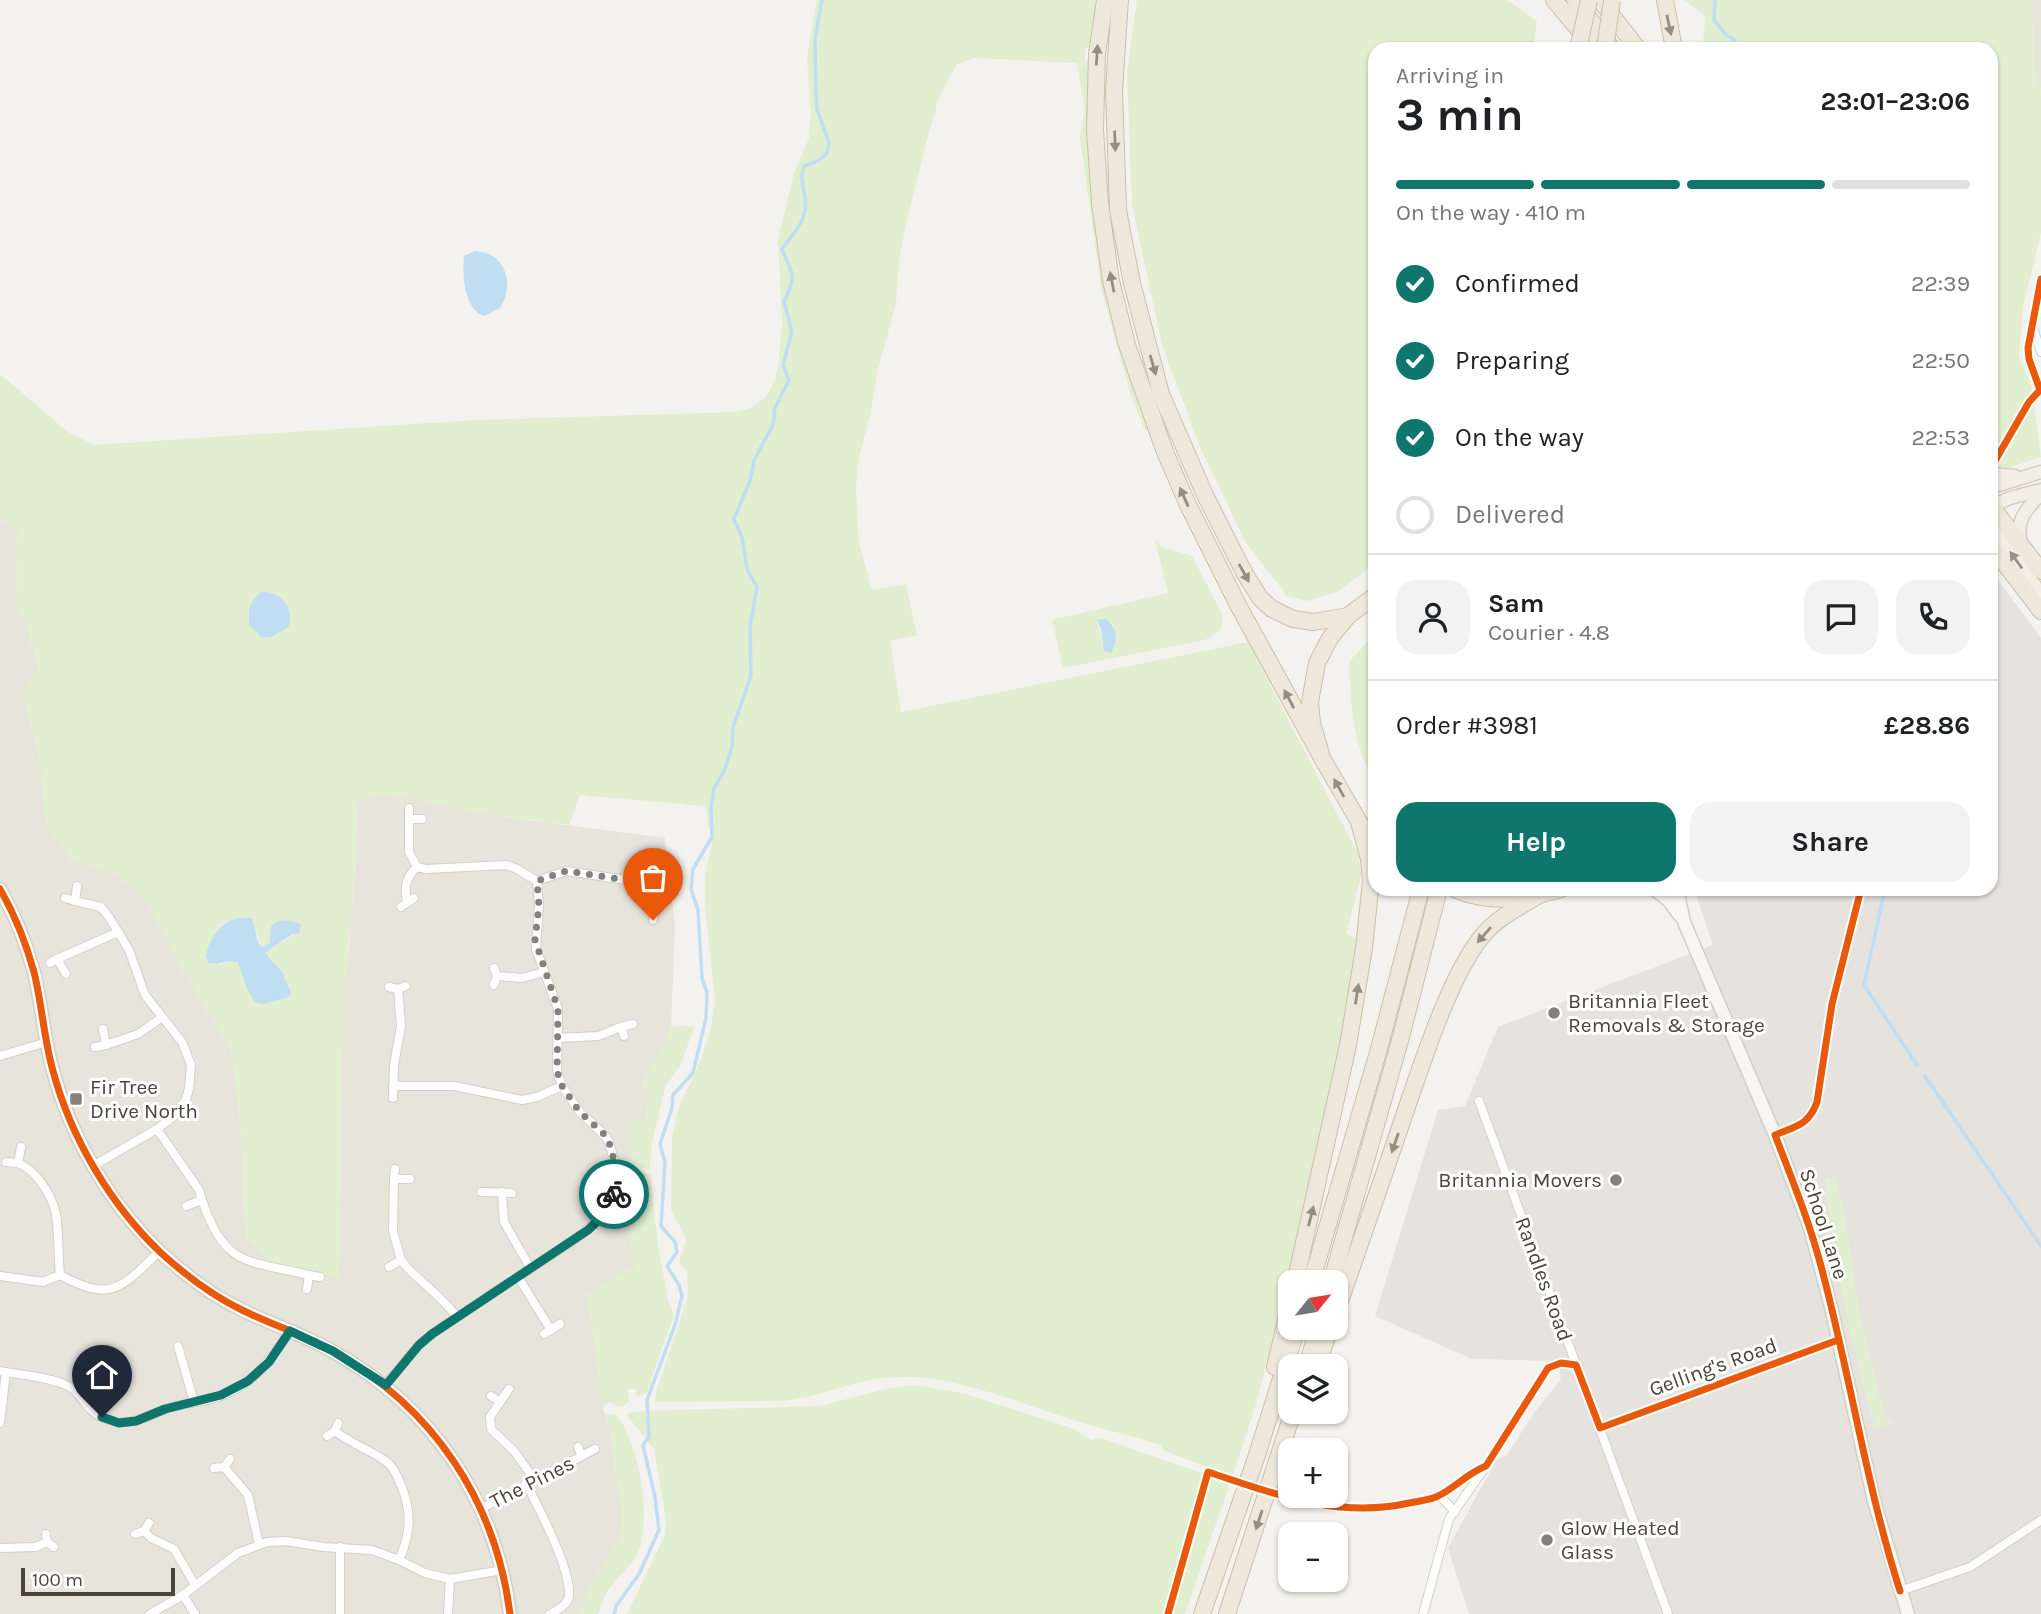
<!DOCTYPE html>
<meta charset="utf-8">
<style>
:root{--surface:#fff;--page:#f2f2f2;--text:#202124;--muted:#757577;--line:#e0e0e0;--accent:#0f766e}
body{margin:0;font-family:Karla,sans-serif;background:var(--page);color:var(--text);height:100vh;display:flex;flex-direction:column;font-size:26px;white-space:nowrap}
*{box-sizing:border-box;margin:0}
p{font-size:23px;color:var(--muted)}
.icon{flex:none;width:38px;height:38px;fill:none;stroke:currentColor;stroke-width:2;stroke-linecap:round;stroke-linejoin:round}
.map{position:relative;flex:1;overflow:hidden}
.drawer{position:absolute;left:1368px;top:42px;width:630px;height:854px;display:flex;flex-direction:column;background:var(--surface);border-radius:21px;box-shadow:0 2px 5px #0004}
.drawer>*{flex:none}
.needle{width:46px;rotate:60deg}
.controls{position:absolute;left:1278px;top:1270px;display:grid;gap:14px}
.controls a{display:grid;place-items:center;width:70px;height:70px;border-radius:14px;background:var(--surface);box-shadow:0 2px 5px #0004;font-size:35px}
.scale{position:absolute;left:21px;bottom:18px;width:154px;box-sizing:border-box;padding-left:7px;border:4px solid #4b4439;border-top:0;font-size:19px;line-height:24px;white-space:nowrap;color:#4b4439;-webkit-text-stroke:5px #fff;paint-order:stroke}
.pin{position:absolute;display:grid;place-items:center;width:60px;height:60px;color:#fff;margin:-72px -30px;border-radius:50% 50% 50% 0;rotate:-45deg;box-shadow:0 0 7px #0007}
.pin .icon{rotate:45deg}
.courier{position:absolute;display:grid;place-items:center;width:70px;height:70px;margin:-35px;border:5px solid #0f766e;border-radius:50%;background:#fff;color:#222;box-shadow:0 2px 9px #0007}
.headline em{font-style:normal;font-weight:700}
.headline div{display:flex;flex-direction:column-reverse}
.headline{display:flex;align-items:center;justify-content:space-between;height:119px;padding:0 28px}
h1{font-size:46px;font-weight:700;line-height:52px}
.bar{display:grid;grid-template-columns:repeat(4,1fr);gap:10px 7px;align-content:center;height:84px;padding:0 28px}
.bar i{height:9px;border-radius:5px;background:var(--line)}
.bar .current{background:var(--accent)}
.bar p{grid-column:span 4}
.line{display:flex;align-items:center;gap:18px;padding:0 28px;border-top:2px solid var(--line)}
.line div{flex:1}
.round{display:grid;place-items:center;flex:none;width:74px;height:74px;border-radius:21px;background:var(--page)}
ol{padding:0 28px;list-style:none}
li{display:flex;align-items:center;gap:21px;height:77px}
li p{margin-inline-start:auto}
li .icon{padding:7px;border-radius:50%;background:var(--accent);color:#fff;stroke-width:4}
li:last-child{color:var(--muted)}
li i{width:38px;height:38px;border:4px solid var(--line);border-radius:50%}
.action{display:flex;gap:14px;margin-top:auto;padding:14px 28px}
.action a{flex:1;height:80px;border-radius:21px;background:var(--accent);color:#fff;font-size:28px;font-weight:700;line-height:80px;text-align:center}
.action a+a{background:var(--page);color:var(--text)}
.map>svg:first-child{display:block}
</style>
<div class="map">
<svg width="2041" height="1614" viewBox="0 0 2041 1614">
<rect width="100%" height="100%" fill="#f4f2ee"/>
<g fill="#e7e4dc">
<polygon points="2031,0 2041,0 2041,89 2036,84"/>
<polygon points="0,519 17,530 16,605 25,619 39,667 23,693 38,751 72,860 117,875 149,904 177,959 231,1049 237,1089 242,1150 242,1196 248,1239 274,1264 339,1277 343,986 349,947 355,869 357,802 381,793 504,817 665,838 675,927 671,1027 664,1047 643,1080 650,1088 646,1120 632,1120 632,1168 623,1168 634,1266 597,1359 603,1408 610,1430 616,1475 622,1502 623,1525 621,1539 595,1578 579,1614 0,1614"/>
</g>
<polygon fill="#e6e2de" points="1992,572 2041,638 2041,1614 1469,1614 1448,1548 1497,1459 1506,1456 1534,1413 1561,1379 1557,1361 1472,1359 1375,1316 1438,1110 1465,1106 1498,1027 1713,945 1694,889 1992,889"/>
<g fill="#e1eecf" fill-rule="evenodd">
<path d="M817 0H1096L1093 43 1085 50V60L1092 67 1093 197 1151 428 1145 431 1130 392 1101 288 1080 137 1085 110 1077 63 974 58 957 64 939 97 927 140 905 228 899 261 896 303 877 373 870 416 858 461 856 489 859 543 872 590 906 584 917 635 890 641 901 712 1248 642 1358 854 1362 873 1346 934 1362 940 1348 1013 1293 1260 1256 1404 1232 1477 1163 1450 1162 1445C1130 1435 1097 1428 1064 1417 1010 1400 957 1376 899 1377 862 1377 822 1396 784 1401L655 1402 657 1389 688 1296 687 1272 679 1262 686 1242 685 1236 671 1210 672 1136 679 1107 697 1069 709 1037 715 1001 705 905V876L713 838 708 826 707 812 704 806 580 795 569 825 504 817 381 793 357 802C355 863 353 925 343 986L339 1277 274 1265 248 1239 242 1196V1150L237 1089 231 1049 177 959 149 904 117 875 72 860 46 823 38 751 23 693 39 666 25 619 16 605 17 530 0 519V374L68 432 94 445 475 420 735 412 751 408 766 397 775 380 779 361 782 323 778 240 794 173 809 138 811 113 807 57ZM254 922 261 947 270 943 271 927 299 932 264 953 274 962 252 999 238 962 233 960 219 965 210 941 223 924Z"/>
<polygon points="1137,0 1507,0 1537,21 1533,49 1376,49 1375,564 1339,591 1307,601 1287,596 1245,541 1201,449 1162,345 1132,204 1127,72"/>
<polygon points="1684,0 2032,0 2036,84 2041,89 2041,233 2023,307 2019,356 2032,389 2041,457 1992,473 1992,49 1702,49 1706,16"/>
<path d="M1155 539 1162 547 1192 556 1223 616 1221 630 1205 640 1063 668 1052 620 1168 593ZM1099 619H1107L1113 624 1116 634 1106 653 1097 621Z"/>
<path d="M1375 633V782C1353 748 1350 701 1349 662Z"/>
<polygon points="681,1026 694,1027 681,1064 665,1087 652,1143 650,1170 632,1164 632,1120 646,1120 650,1089 641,1088 643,1080 664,1047 671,1027"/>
<path d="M623 1168 651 1175C653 1210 657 1243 664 1278 667 1293 667 1301 674 1315L646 1394 636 1396V1389H628L629 1402 622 1407 609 1402 603 1408 587 1294 634 1266Z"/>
<path d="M1825 1178H1835L1844 1208 1858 1305 1884 1413 1887 1419 1894 1423 1874 1428C1855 1346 1830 1263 1825 1178Z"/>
<polygon points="916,1385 966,1394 1074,1429 1091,1440 1101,1438 1230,1483 1185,1614 627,1614 665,1535 666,1519 654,1449 627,1415 632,1412 645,1411 820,1406 885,1389"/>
<path d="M616 1414C639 1443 653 1520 637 1555 631 1568 616 1577 609 1589 604 1596 601 1606 598 1614H579L595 1578 621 1539 622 1502 616 1475 610 1430 605 1415Z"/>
</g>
<g fill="#e6e3df">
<polygon points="1627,1305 1659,1390 1614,1407 1583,1323"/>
<polygon points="1574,1411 1594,1467 1544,1485 1524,1430"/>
</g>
<g fill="#c0ddf1">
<path d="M475 251C506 252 515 285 500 308L484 316C464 310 462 274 464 256Z"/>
<path d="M261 592C281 592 294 606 289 627L271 637 262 638 249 625C248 610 249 602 261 592Z"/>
<path d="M1099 619H1107C1118 630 1118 640 1111 653L1104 651 1101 629 1097 621Z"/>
<path d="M237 918H251C258 927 254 941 262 947L270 943C270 938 270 928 272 925 278 918 295 920 301 925L299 933 291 935 265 953 282 972 291 992 289 997 262 1004 255 1002 248 991 238 962C229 959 219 965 209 963L206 957C208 940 220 923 237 918Z"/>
</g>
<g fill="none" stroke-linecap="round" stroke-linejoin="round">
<g stroke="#c0ddf1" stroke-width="3.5">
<polyline points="1715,0 1714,20 1726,35 1735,40 1734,44 1738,49"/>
<polyline points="1885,889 1864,985 1917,1065"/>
<polyline points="1925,1076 2041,1246"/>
<path d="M614 1614 616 1606 639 1574 659 1530 655 1497 643 1445 649 1437 647 1400 675 1325 682 1296 679 1285 667 1266 677 1252 675 1242 661 1226 665 1162 660 1144 672 1108 673 1095 693 1073 706 1018 707 993 702 978 698 910 691 889 693 869 712 837 711 808 714 788 725 769 732 747 733 727 751 676 750 627 757 587 747 569 742 537 734 519 750 481 754 460 773 425 775 408 789 380 783 365 792 332 784 301C797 277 793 273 782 250 790 235 801 230 805 211 808 196 798 181 804 166L818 161 827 153 829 143 817 109 816 94 815 39 822 0"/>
</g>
<polyline stroke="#d2cfca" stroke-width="8" stroke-dasharray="8 4" stroke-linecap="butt" points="1246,1484 1285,1497"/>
<defs>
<g id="street">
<polyline points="2041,279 2028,348 2029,359 2041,392"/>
<polyline points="2033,328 2041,352"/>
<polyline points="409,808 409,819 422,819"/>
<path d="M417 867 426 869 506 865 515 868 537 881 566 871 640 882C657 889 656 905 653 920"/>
<polyline points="65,898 75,901 77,886"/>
<polyline points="75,901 101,907 109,917 129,950 145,995 182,1042 191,1065 189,1089 186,1099 174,1116 157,1129 93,1166"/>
<path d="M407 901C404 887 406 877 417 867L409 852V819"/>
<polyline points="401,907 414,898"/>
<polyline points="57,959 118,932"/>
<polyline points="50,963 57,959 66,974"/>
<polyline points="497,976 522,978 544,972"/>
<polyline points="494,985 497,976 494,968"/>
<polyline points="389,987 398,989 406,986"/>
<polyline points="624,1036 621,1027 633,1024"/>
<polyline points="557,1038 598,1036 621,1027"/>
<polyline points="106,1045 138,1034 161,1018"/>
<polyline points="95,1047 106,1045 103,1029"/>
<polyline points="0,1056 47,1042"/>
<polyline points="393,1086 454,1086 522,1100 537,1097 562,1086"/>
<polyline points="393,1098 394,1065 401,1026 398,989"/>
<polyline points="1479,1101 1668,1614"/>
<polyline points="157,1129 199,1190 202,1200 186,1206"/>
<path d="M1775 1135C1796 1126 1809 1125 1817 1102L1832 1004 1861 889"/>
<polyline points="6,1162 18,1163 21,1147"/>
<path d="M18 1163C36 1170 52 1195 56 1214 59 1234 58 1255 60 1275"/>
<polyline points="395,1169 394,1179 410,1179"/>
<polyline points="394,1179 393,1231 401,1260"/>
<polyline points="481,1192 512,1193"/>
<polyline points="502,1192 504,1222 531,1269"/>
<path d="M202 1200C225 1268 247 1260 309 1275"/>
<path d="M389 1267 401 1260C417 1281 439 1293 456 1316"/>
<path d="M60 1275C112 1303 121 1288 160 1251"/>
<polyline points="0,1276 43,1282 60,1275"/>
<polyline points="518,1277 551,1330"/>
<polyline points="307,1289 309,1275 320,1277"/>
<polyline points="544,1334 560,1324"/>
<polyline points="178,1346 194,1402"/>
<path d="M0 1371C19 1375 51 1377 68 1386 86 1395 83 1414 113 1421 133 1426 150 1414 169 1408 186 1403 204 1402 221 1396 253 1384 272 1358 290 1331"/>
<polyline points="385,1385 419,1345 432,1334 577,1238 606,1213 613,1200 614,1160 609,1142 605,1136 579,1111 562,1086 557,1071 558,1009 536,949 539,906 537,881"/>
<polyline points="491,1396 500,1402 509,1389"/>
<polyline points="500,1402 490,1417 491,1429 514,1451 534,1479"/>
<polyline points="0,1423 6,1372"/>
<polyline points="1600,1428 1838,1340"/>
<path d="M335 1431C351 1444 371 1450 387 1462 394 1468 398 1477 401 1485 412 1512 411 1533 399 1560"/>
<polyline points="327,1436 335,1431 338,1423"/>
<polyline points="578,1447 582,1456 595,1449"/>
<polyline points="224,1467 248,1495 259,1544"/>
<polyline points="214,1468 224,1467 230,1459"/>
<polyline points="1208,1472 1234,1480"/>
<path d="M526 1483C539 1509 571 1568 569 1596 568 1604 557 1611 550 1614"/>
<polyline points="1440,1496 1455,1512"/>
<path d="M1285 1497C1334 1508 1364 1513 1414 1502 1422 1500 1433 1499 1440 1495 1457 1487 1468 1473 1486 1466"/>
<polyline points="482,1508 582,1456"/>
<polyline points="144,1531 151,1538 174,1549 195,1585"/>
<polyline points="46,1534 47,1542 54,1547"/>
<polyline points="135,1534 144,1531 149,1523"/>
<polyline points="340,1547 340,1614"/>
<polyline points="0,1548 36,1547 47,1542"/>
<polyline points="1900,1591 1970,1567 2041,1520"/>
<polyline points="183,1595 195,1614"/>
<polyline points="150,1614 183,1595 238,1553 267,1542 286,1541 323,1547 372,1550 399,1560 425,1573 450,1579 503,1570"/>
<polyline points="448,1614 450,1579"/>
<polyline points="1423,1614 1449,1519 1486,1466 1548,1368 1561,1363 1576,1365"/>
</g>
<g id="secondary">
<path d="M0 889C15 915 26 943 34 972 42 1005 44 1039 53 1071 71 1138 110 1204 160 1252 184 1274 213 1296 242 1310 272 1325 305 1335 334 1352 433 1408 496 1501 510 1614"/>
<polyline points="1654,889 1668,900 1680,916"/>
<polyline points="1677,889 1684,922 1775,1135 1810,1228 1831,1307 1874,1501 1908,1614"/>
</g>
<g id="primary">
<polyline points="1992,474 2015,476"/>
<polyline points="1992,487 2041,472"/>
<polyline points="1992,506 2010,498 2041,490"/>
<polyline points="1992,526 2041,594"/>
<path d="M2021 544C2015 521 2025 510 2041 494"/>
</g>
<g id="highway">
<polyline points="1105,0 1097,54 1095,130 1100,203 1111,281 1127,345 1165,452 1188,505 1238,605 1322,758"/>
<polyline points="1120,0 1114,91 1118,210 1132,283 1161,394 1205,495 1245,574 1260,598 1272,609 1293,619 1314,622 1348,616"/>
<polyline points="1554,0 1595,49"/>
<polyline points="1575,0 1611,47"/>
<polyline points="1600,0 1638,49"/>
<polyline points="1665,0 1674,49"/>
<polyline points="1992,507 2041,571"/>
<polyline points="1992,547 2041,611"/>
<polyline points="1365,832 1322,758 1312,723 1310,702 1317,663 1330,638 1348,616 1376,595"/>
<path d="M1454 889C1488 904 1525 900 1561 889"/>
<polyline points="1295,1283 1348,1045 1364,948 1371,881 1369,859 1360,826"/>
<polyline points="1311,1283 1379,1049 1421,889"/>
<polyline points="1331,1283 1401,1037 1439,889"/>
<path d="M1335 1315C1360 1245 1384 1174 1408 1104 1425 1055 1451 974 1483 935 1498 917 1520 907 1539 895"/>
<polyline points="1309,1359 1318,1328"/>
<polyline points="1275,1367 1290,1304"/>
<polyline points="1317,1367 1330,1328"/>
<polyline points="1202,1614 1257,1455 1297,1328"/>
<polyline points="1227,1614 1293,1412"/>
</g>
</defs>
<use href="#street" stroke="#d2d0cb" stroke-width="10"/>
<use href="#secondary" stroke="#d3cfc5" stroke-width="15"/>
<use href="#primary" stroke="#d6cebb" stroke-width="15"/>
<use href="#highway" stroke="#ccbfa9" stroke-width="18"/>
<use href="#street" stroke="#fdfdfc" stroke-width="8"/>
<use href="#secondary" stroke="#f7f6f1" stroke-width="12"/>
<use href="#primary" stroke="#f2efe6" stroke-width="12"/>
<use href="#highway" stroke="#ede8db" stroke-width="16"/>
<defs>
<g id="highway-bridge">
<polyline points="1578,49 1589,0"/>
<polyline points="1605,49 1612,0"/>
</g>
</defs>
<use href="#highway-bridge" stroke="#ccbfa9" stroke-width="18" stroke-linecap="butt"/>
<use href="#highway-bridge" stroke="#ede8db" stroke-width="16"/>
<defs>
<g id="cycleway">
<polyline points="1992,466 2029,402 2040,390 2029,359 2028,348 2041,279"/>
<path d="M0 889C15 915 26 943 34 972 42 1005 44 1039 53 1071 71 1138 110 1204 160 1252 184 1274 213 1296 242 1310 272 1325 305 1335 334 1352 433 1408 496 1501 510 1614"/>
<path d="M1861 889 1832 1004 1817 1102C1809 1125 1796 1126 1775 1135 1792 1179 1809 1221 1821 1266 1850 1374 1866 1485 1900 1591"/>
<path d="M1168 1614 1208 1472C1275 1494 1338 1519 1409 1503 1419 1501 1432 1500 1440 1495 1457 1486 1468 1473 1486 1466L1548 1368 1561 1363 1576 1365 1600 1428 1838 1340"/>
</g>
</defs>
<use href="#cycleway" stroke="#fff" stroke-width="11"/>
<use href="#cycleway" stroke="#e8590c" stroke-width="7"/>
</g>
<defs><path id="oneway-solid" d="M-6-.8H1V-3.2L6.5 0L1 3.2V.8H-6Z" transform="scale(1.75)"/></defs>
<g fill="#948e82">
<use href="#oneway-solid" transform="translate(1669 25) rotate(78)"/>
<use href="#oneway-solid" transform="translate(1097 55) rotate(-86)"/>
<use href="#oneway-solid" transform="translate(1115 141) rotate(88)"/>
<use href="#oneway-solid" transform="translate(1112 282) rotate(-101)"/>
<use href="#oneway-solid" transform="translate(1153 365) rotate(74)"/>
<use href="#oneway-solid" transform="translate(1184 497) rotate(-114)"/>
<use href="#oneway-solid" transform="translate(1244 573) rotate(61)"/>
<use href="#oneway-solid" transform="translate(1289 699) rotate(-118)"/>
<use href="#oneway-solid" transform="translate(1339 788) rotate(-119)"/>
<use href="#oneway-solid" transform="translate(1484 935) rotate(131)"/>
<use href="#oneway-solid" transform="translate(1357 994) rotate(-81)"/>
<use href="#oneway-solid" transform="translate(1395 1143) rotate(109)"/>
<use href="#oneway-solid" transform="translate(1311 1216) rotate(-76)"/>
<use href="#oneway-solid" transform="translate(1259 1520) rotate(108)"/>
</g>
<use fill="#969187" href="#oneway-solid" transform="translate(2016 560) rotate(-126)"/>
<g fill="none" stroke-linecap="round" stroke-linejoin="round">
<path stroke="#868178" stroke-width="7" stroke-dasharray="0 12.6" d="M614 1194V1160L609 1142 606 1136 579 1111 562 1086 557 1071 558 1009 535 940 539 906 537 881 566 871 640 882C657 889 656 905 653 920"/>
<polyline stroke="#0f766e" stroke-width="9" points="102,1417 119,1423 136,1421 165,1409 221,1395 248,1381 269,1362 290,1331 333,1351 386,1385 419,1345 432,1334 588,1230 606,1213 614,1194"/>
</g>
<g fill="#868178" stroke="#fff" stroke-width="2.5">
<circle cx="1554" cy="1013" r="7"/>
<rect x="69" y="1092" width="14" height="14" rx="3.5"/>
<circle cx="1616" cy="1180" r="7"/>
<circle cx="1547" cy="1540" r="7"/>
</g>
<g text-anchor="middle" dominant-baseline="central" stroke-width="6" stroke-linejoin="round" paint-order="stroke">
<g font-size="21" fill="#4b4439" stroke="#fff" text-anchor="start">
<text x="1568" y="1001">Britannia Fleet<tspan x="1568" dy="24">Removals &amp; Storage</tspan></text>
<text x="90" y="1087">Fir Tree<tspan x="90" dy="24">Drive North</tspan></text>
<text x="1602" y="1180" text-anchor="end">Britannia Movers</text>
<text x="1561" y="1528">Glow Heated<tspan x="1561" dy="24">Glass</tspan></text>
</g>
<g font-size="21" fill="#4b4439" stroke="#fff">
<text transform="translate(1824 1224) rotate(72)">School Lane</text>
<text transform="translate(1544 1279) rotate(70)">Randles Road</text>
<text transform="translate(1713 1367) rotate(-20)">Gelling's Road</text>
<text transform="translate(532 1482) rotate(-27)">The Pines</text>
</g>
</g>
</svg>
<div class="controls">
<a><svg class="needle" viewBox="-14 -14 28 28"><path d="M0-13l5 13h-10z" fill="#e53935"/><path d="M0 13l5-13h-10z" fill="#757577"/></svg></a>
<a><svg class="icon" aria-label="layers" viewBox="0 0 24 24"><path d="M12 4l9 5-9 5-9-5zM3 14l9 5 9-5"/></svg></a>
<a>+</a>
<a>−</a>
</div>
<div class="scale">100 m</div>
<div class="pin" style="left:653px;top:920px;background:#ea580c"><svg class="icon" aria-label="bag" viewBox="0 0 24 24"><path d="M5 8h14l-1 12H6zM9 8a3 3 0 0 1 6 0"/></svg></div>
<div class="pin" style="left:102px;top:1417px;background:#1f2937"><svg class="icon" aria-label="home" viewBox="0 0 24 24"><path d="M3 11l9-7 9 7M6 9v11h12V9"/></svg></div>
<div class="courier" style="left:614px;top:1194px"><svg class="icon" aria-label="bike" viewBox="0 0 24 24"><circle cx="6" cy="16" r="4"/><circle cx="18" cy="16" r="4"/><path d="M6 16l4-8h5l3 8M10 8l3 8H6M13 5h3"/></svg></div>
<section class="drawer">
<div class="headline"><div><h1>3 min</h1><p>Arriving in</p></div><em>23:01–23:06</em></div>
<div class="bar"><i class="current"></i><i class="current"></i><i class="current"></i><i></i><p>On the way · 410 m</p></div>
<ol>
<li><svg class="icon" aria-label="check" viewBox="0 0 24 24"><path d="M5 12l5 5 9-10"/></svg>Confirmed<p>22:39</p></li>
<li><svg class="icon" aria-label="check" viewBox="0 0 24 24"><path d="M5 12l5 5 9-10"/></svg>Preparing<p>22:50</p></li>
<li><svg class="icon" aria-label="check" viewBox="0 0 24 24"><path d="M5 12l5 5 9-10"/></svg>On the way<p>22:53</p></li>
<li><i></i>Delivered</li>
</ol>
<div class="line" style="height:126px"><a class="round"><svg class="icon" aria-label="person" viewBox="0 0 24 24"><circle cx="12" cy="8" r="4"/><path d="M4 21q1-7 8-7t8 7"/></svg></a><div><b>Sam</b><p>Courier · 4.8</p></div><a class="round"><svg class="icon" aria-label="chat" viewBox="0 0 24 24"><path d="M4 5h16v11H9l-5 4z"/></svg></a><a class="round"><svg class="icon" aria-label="phone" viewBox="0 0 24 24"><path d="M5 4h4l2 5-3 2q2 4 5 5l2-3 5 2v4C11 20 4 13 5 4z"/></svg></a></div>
<div class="line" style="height:91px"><div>Order #3981</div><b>£28.86</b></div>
<div class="action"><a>Help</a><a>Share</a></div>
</section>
</div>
